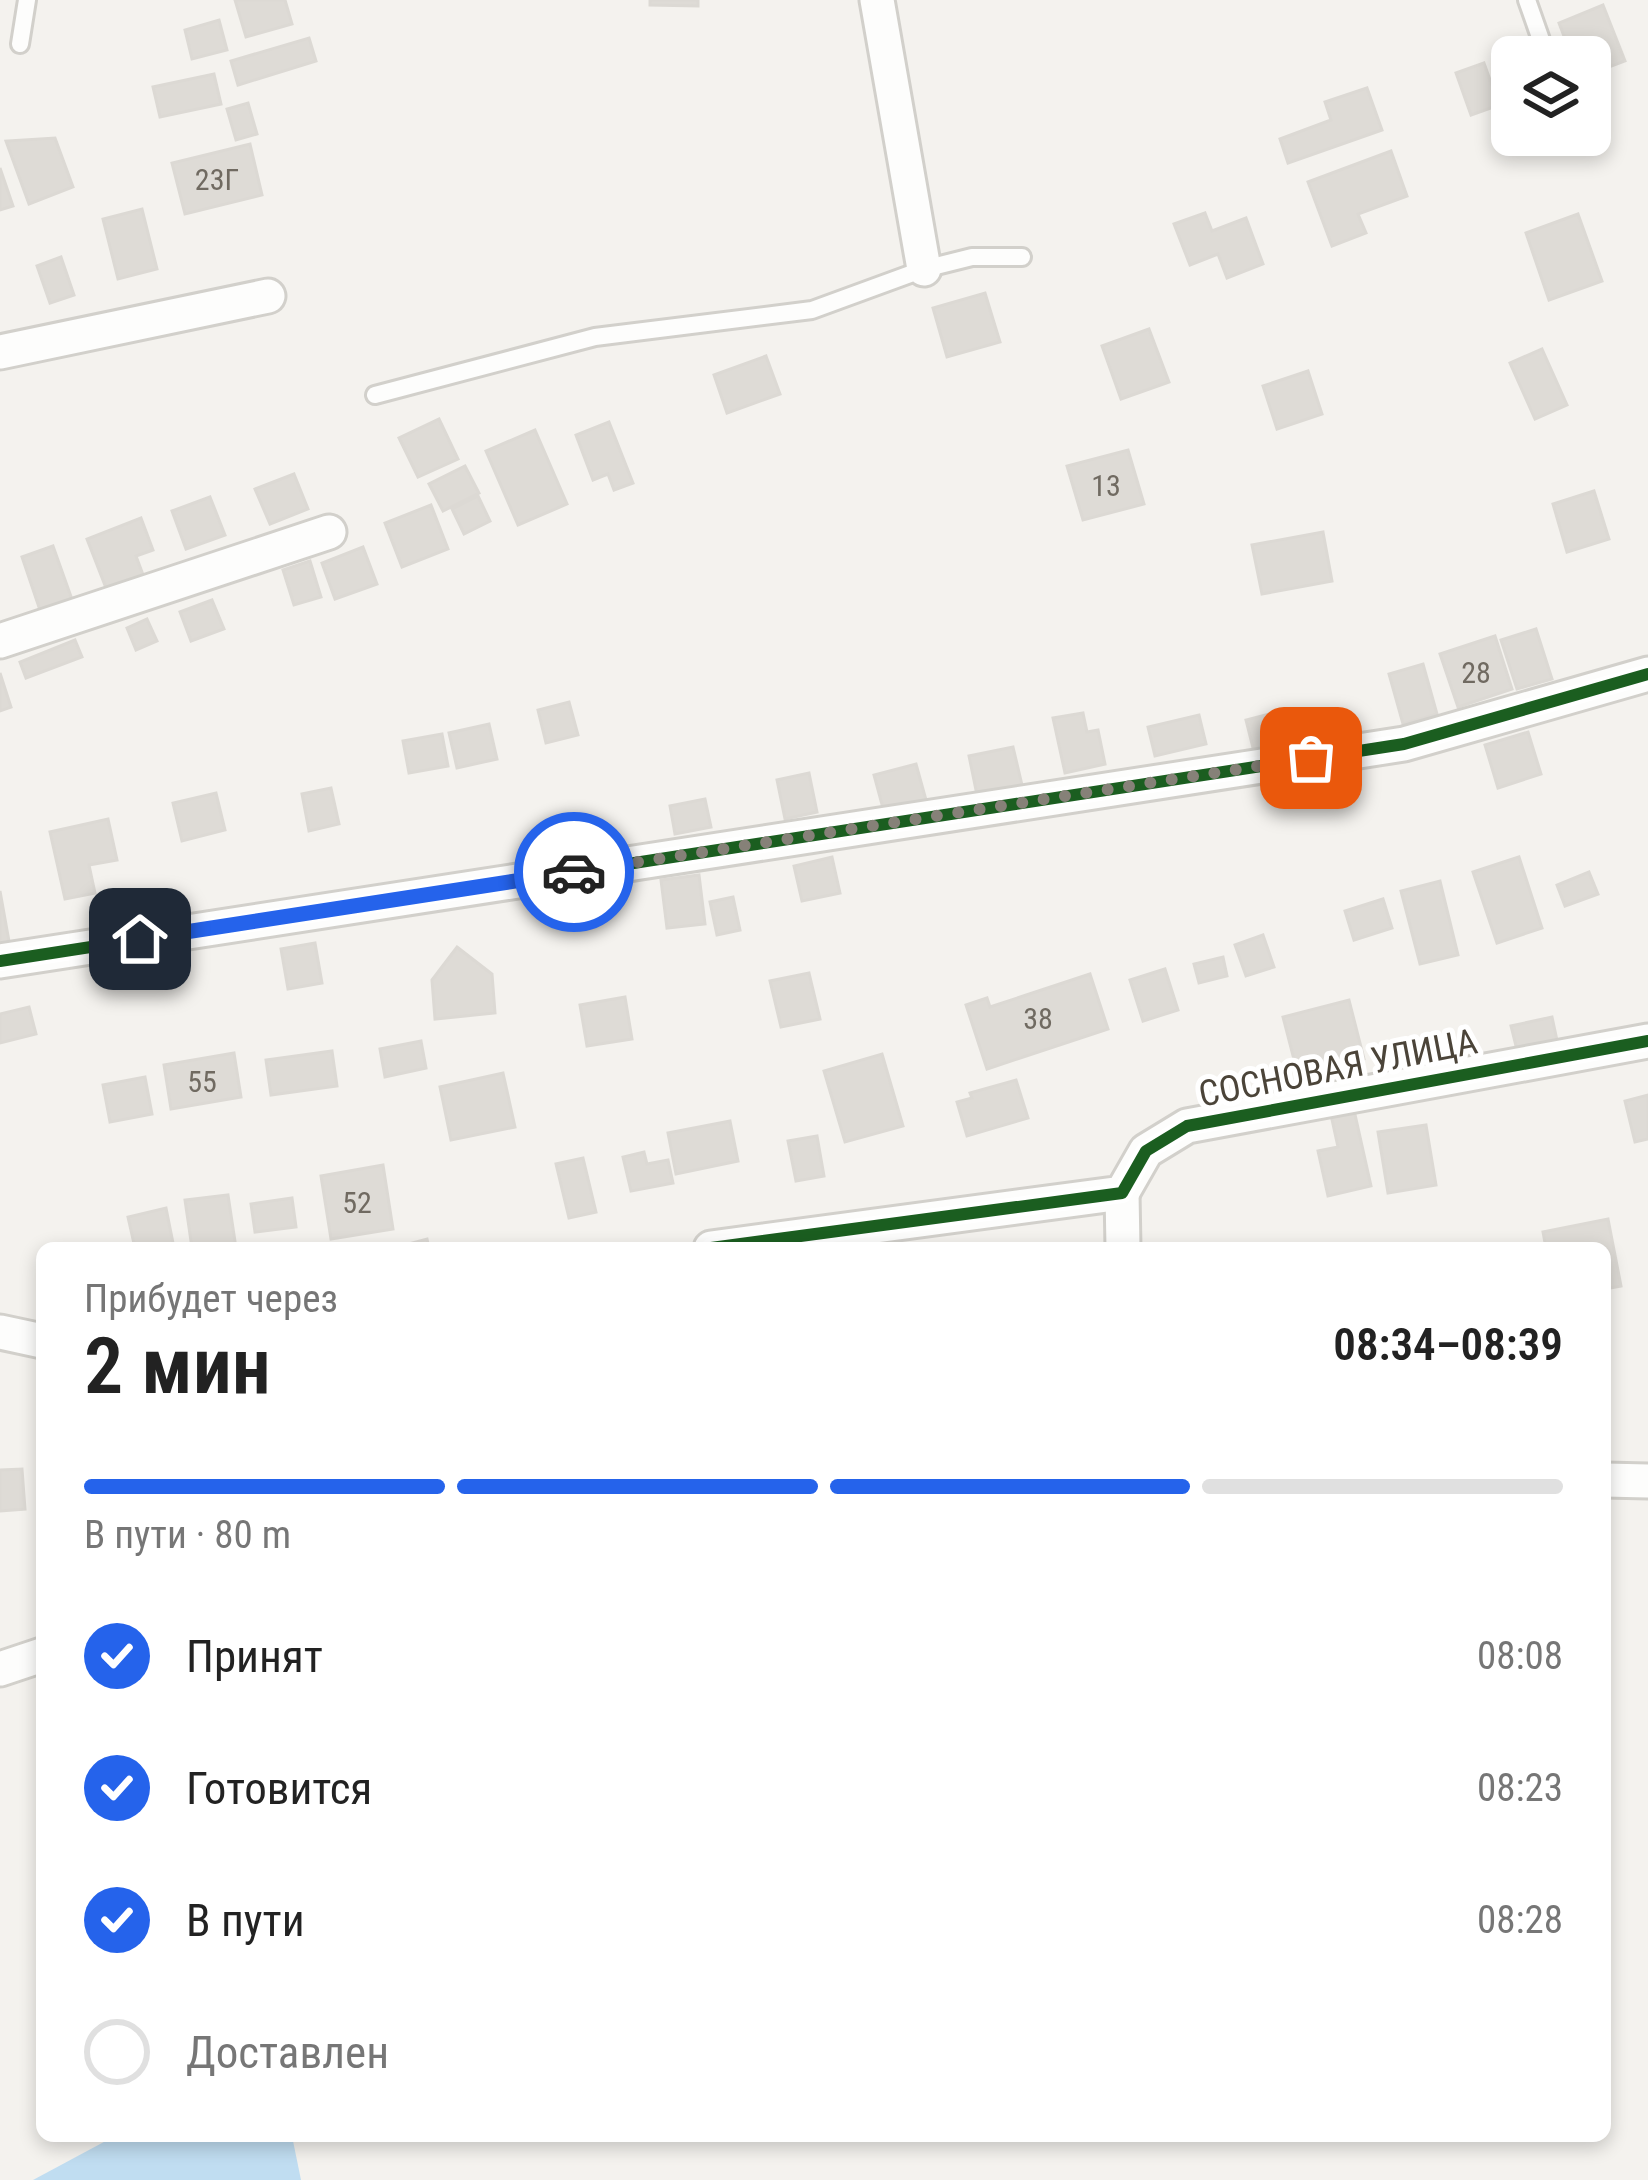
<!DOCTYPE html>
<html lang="ru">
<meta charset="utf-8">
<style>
:root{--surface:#fff;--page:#f6f6f6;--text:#222;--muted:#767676;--line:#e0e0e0;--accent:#2563eb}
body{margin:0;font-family:"Roboto Condensed",sans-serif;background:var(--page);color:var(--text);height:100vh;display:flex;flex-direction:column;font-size:45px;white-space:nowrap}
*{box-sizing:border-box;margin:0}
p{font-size:39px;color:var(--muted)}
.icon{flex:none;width:66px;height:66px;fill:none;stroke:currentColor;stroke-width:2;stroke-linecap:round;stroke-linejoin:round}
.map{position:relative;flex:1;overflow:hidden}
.side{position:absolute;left:36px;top:1242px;width:1575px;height:900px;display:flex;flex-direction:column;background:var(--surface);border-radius:18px;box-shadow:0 6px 18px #0003}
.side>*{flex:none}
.fabs{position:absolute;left:1491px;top:36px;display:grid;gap:24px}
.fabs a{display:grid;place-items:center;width:120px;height:120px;border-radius:18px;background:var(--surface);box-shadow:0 6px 18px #0003;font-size:60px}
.pin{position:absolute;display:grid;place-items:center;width:102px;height:102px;color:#fff;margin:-51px;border-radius:24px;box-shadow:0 6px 18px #0006}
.courier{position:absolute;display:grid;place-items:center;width:120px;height:120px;margin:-60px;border:9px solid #2563eb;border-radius:50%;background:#fff;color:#222;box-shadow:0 3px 15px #0007}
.summary em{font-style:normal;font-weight:600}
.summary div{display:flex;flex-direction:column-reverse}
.summary{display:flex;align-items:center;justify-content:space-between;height:204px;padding:0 48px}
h1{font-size:78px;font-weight:600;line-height:90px}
.bar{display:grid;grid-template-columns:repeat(4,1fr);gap:18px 12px;align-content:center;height:144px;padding:0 48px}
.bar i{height:15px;border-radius:9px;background:var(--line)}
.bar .on{background:var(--accent)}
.bar p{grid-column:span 4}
ol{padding:0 48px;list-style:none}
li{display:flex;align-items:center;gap:36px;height:132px}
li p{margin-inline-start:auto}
li .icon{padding:12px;border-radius:50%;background:var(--accent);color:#fff;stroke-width:4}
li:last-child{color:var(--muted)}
li i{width:66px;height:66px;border:6px solid var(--line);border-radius:50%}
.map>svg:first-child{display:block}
</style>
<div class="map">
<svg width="1648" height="2180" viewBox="0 0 1648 2180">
<rect width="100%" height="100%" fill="#f4f2ee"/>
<polygon fill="#c0ddf1" points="115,2136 292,2136 301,2180 33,2180"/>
<g fill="#dedbd6" stroke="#dcd9d4" stroke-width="3">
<polygon points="235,0 285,0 292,24 246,37"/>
<polygon points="650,0 698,0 698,6 650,5"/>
<polygon points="1603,5 1625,61 1590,74 1590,57 1572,57 1559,23"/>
<polygon points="219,20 227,50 192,59 185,30"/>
<polygon points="309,38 316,61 238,85 231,61"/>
<polygon points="1484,63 1499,105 1471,115 1456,73"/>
<polygon points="214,74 221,104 160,117 153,87"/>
<polygon points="1367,88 1382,130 1288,163 1280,139 1331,120 1325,102"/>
<polygon points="248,103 257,134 236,140 227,109"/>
<polygon points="55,138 73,187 29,204 6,141"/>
<polygon points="250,144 262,195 185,214 172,163"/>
<polygon points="1391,151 1407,196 1358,214 1366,233 1332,246 1308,182"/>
<polygon points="0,168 13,206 0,210"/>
<polygon points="142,209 157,269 118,279 103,219"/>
<polygon points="1205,213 1212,231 1246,218 1263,264 1227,278 1218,254 1190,265 1174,224"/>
<polygon points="1578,214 1602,281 1549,300 1526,233"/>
<polygon points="61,257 74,295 50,303 37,266"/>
<polygon points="985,293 1000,342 947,357 933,308"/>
<polygon points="1149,329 1169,382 1121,399 1102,346"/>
<polygon points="1542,349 1567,405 1535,419 1510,363"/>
<polygon points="766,356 780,394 727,413 714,375"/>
<polygon points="1308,371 1322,414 1277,429 1263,386"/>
<polygon points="439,419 458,459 418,477 399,438"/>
<polygon points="609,422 633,483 614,490 608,474 593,480 576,435"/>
<polygon points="535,430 567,504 518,525 486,451"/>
<polygon points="1128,450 1144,504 1083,520 1067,466"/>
<polygon points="465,466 479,493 443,511 429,484"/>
<polygon points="294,474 308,509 270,524 255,489"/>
<polygon points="1594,491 1609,539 1567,552 1553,504"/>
<polygon points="478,496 490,521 464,534 452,509"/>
<polygon points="210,497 225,535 186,549 172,511"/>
<polygon points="431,505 448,549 402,567 385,523"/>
<polygon points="141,518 153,550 136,556 145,580 108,593 87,539"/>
<polygon points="1323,532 1332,581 1262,594 1252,545"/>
<polygon points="53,546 74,605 42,616 22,557"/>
<polygon points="363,547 377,584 335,599 322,563"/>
<polygon points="310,561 321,597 294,605 283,570"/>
<polygon points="212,600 224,629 191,641 180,612"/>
<polygon points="147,619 157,641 136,650 127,628"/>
<polygon points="1536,629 1552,679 1517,689 1501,640"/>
<polygon points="1495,636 1512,689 1458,707 1440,654"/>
<polygon points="75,640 82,657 26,678 20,662"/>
<polygon points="1423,664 1437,714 1403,724 1389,674"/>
<polygon points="0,673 11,707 0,711"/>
<polygon points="569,702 578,735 546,743 538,710"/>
<polygon points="1285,710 1295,746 1255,756 1246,720"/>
<polygon points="1083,713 1087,732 1098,730 1105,764 1065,773 1053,718"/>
<polygon points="1199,715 1206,744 1155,756 1148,727"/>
<polygon points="489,724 497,759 457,768 449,733"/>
<polygon points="1528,732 1541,774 1498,788 1485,745"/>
<polygon points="442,734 448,766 409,773 403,741"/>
<polygon points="1013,747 1022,785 977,795 969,756"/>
<polygon points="916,764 926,800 884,812 874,775"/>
<polygon points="809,773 817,812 785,819 777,780"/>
<polygon points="331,788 339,824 309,831 302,794"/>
<polygon points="216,793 225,830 182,841 173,803"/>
<polygon points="705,799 711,827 675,834 670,806"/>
<polygon points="108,819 117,860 89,865 95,893 65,899 50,832"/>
<polygon points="832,857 840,893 802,901 794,866"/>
<polygon points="1519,857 1542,928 1497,943 1473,872"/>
<polygon points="1589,872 1598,894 1565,906 1557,885"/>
<polygon points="699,875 705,924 667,928 661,880"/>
<polygon points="1440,881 1458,955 1420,964 1401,891"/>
<polygon points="0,891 10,947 0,948"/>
<polygon points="733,897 740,930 717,935 710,902"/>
<polygon points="1383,899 1392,928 1354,940 1345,911"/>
<polygon points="1263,935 1274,967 1246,976 1235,945"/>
<polygon points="315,943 322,983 288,989 281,949"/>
<polygon points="457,947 492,974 495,1013 435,1019 432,980"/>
<polygon points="160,955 165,982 130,988 125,962"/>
<polygon points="1223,957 1227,976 1199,983 1194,964"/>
<polygon points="1165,969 1178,1010 1143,1021 1130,980"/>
<polygon points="809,973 820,1019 781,1027 770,981"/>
<polygon points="1090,974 1108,1029 987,1069 966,1005 987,998 990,1007"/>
<polygon points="625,997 632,1039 587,1046 580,1005"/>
<polygon points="1349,1000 1364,1059 1298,1075 1283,1017"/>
<polygon points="29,1007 36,1034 0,1043 0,1014"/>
<polygon points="1552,1017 1558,1045 1518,1054 1511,1026"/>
<polygon points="421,1041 426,1068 385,1077 380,1049"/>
<polygon points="332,1051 337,1086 271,1095 266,1060"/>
<polygon points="234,1053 241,1097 171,1109 164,1065"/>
<polygon points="882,1054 903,1126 845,1142 824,1071"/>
<polygon points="503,1073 515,1127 451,1140 440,1087"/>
<polygon points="145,1077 152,1114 110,1122 103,1085"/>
<polygon points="1016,1080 1028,1118 967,1136 957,1102 972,1098 970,1093"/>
<polygon points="1648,1095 1648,1139 1635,1142 1625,1101"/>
<polygon points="1354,1110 1371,1186 1328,1196 1318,1151 1338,1147 1331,1115"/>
<polygon points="730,1121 738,1161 676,1174 668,1133"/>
<polygon points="1426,1125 1436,1185 1388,1193 1378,1132"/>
<polygon points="817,1136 824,1176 796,1181 788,1141"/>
<polygon points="644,1152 647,1164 668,1160 673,1183 631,1191 623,1157"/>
<polygon points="583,1158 596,1212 569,1218 556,1164"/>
<polygon points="383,1165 393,1229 331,1239 321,1176"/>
<polygon points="228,1195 236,1248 192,1248 185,1200"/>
<polygon points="292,1198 296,1227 255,1232 251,1204"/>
<polygon points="166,1208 174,1248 135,1248 128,1217"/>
<polygon points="1608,1219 1621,1286 1605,1289 1605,1248 1546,1248 1543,1232"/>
<polygon points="427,1239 429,1248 402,1248 401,1246"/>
<polygon points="22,1469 25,1509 0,1511 0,1470"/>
</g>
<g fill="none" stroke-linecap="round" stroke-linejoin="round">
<defs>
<g id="service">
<polyline points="1527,0 1547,57"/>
<polyline points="20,44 27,0"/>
<polyline points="375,395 595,337 812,310 924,269 972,257 1022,257"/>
</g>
<g id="minor">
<polyline points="877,0 924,269"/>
<polyline points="0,352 268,296"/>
<polyline points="0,641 329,532"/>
<polyline points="0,961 1404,744 1648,674"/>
<polyline points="1122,1193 1123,1248"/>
<polyline points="711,1248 1122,1193 1146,1151 1187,1126 1648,1041"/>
<polyline points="0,1332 42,1341"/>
<polyline points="1605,1480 1648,1481"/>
<polyline points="0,1669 42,1655"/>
</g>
</defs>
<use href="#service" stroke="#d2d0cb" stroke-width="22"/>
<use href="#minor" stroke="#d2d0cb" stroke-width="39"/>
<use href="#service" stroke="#fdfdfc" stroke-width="16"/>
<use href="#minor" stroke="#fdfdfc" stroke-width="33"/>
<defs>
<g id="cycleway">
<polyline points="0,961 1404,744 1648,674"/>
<polyline points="711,1248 1122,1193 1146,1151 1187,1126 1648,1041"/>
</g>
</defs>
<use href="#cycleway" stroke="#fff" stroke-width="20"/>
<use href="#cycleway" stroke="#1b5e20" stroke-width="12"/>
</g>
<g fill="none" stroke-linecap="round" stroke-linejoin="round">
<polyline stroke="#868178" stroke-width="12" stroke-dasharray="0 21.6" points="574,872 1311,758"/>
<polyline stroke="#2563eb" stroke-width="15" points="140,939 574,872"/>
</g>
<g text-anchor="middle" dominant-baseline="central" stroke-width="10" stroke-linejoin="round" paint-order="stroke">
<g font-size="30" fill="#706a61">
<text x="217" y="179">23Г</text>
<text x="1106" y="485">13</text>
<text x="1476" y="672">28</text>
<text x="1038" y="1018">38</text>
<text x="202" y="1081">55</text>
<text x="357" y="1202">52</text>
</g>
<g font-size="36" fill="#4b4439" stroke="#fff">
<text transform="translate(1338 1068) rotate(-11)">СОСНОВАЯ УЛИЦА</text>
</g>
</g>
</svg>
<div class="fabs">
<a><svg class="icon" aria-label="layers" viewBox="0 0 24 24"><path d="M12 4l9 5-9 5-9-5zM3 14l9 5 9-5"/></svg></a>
</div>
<div class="pin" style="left:1311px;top:758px;background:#ea580c"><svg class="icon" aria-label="bag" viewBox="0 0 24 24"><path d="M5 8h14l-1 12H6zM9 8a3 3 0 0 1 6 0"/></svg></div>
<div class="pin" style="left:140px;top:939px;background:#1f2937"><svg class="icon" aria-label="home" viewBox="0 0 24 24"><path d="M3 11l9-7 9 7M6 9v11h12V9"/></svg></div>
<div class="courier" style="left:574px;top:872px"><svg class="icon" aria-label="car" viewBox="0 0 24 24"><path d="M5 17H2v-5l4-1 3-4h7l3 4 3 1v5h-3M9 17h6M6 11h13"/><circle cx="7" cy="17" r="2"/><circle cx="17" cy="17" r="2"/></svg></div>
<section class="side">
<div class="summary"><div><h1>2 мин</h1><p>Прибудет через</p></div><em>08:34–08:39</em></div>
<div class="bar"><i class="on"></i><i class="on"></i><i class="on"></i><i></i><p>В пути · 80 m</p></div>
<ol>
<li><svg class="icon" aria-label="check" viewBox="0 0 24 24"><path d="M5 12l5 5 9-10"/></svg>Принят<p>08:08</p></li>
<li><svg class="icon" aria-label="check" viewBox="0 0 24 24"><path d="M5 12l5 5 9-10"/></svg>Готовится<p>08:23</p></li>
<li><svg class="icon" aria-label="check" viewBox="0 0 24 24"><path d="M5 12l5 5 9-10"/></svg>В пути<p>08:28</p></li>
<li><i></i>Доставлен</li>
</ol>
</section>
</div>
